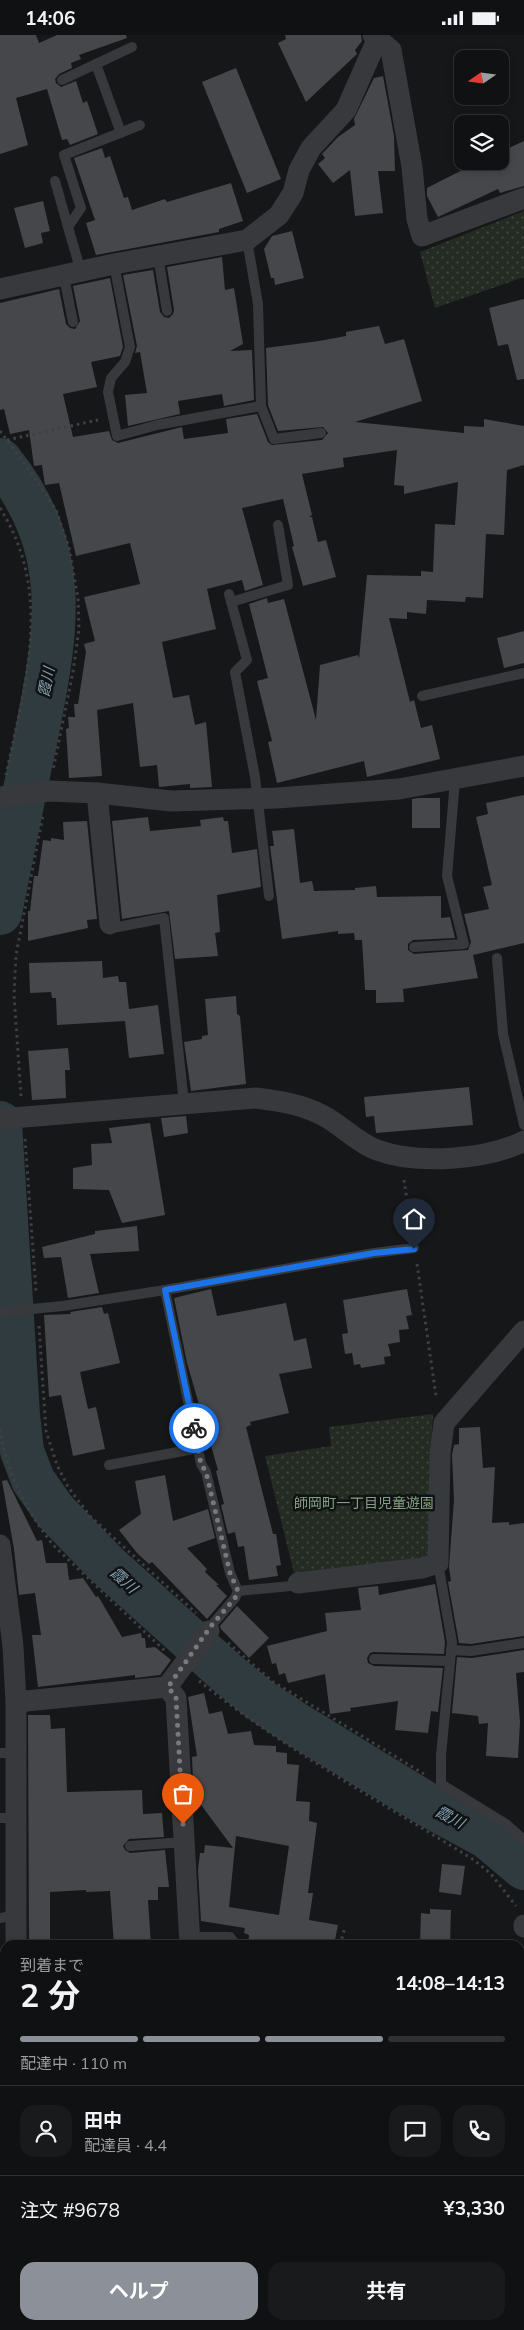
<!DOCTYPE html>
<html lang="ja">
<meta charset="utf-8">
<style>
:root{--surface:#101112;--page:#191a1b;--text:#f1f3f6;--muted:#9c9d9f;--line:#303132;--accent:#8c9099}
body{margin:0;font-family:Mulish,"Noto Sans JP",sans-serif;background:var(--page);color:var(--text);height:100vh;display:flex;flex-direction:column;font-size:19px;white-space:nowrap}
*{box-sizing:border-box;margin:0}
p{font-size:16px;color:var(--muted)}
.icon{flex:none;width:28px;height:28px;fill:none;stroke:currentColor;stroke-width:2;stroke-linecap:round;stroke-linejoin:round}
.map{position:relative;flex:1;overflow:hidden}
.details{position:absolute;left:0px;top:1905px;width:525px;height:390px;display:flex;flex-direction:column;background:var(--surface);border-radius:15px 15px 0 0;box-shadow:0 2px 8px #0003,0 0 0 1px var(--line)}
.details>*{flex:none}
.needle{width:32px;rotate:256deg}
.fabs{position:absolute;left:454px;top:15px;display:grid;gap:10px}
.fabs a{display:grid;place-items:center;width:55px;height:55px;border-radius:10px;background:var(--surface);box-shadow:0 2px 8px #0003,0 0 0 1px var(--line);font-size:25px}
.pin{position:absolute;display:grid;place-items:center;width:42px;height:42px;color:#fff;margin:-51px -21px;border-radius:50% 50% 50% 0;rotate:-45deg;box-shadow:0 0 5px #0007}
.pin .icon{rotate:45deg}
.courier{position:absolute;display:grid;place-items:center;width:50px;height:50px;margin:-25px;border:4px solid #1a73e8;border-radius:50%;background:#fff;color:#222;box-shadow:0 1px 6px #0007}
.headline em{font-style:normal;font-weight:700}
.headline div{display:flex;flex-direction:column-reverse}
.headline{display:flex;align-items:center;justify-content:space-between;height:85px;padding:0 20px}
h1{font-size:32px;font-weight:700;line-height:38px}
.bar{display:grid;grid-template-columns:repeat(4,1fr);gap:8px 5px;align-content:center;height:60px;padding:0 20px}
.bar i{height:6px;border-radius:4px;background:var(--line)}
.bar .selected{background:var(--accent)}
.bar p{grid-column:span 4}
.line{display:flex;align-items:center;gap:12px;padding:0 20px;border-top:1px solid var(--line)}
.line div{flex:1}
.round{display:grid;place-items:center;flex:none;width:52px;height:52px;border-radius:15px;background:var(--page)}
.button{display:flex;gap:10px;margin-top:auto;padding:10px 20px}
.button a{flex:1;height:58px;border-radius:15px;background:var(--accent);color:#fff;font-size:20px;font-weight:700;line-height:58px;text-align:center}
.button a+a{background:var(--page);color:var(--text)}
.status{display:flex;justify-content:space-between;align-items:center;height:35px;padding:0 25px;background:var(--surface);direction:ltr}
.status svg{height:14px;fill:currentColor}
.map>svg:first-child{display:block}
</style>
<div class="status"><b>14:06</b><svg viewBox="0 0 49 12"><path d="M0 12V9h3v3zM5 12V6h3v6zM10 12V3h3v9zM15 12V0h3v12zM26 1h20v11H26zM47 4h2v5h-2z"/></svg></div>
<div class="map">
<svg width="524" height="2295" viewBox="0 0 524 2295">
<defs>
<pattern id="park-dots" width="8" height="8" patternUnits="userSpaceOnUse" patternTransform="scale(1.25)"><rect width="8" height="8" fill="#232b23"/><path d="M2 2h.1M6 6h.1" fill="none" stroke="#404741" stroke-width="1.8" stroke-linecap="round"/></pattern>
</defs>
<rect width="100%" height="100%" fill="#161718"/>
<g fill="url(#park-dots)">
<polygon points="524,176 524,242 435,273 420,217"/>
<polygon points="433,1379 429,1445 430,1518 421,1527 295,1542 265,1421 331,1411 329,1392"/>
</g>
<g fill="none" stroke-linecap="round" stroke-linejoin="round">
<polyline stroke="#303b40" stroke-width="8" points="222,2290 223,2295"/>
<g stroke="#303b40" stroke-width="44">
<path d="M0 425C75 518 56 599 35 707 23 764 11 821 0 878"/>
<polyline points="0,1088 18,1380 22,1416 33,1445 54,1475 106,1529 228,1639 260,1665 296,1689 430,1771 487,1802 524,1833"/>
</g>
</g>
<g fill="#45474b" fill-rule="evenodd">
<polygon points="0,0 36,0 39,8 57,0 126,0 127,3 79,20 81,24 71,28 72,33 59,39 55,44 56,48 61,52 76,46 83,68 87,66 98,99 70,110 67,104 62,105 47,54 16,63 28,110 0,119"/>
<polygon points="285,0 361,0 362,6 355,15 357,19 306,67 278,8 286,4"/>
<polygon points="236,33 281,144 247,158 202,47"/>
<polygon points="383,41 394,101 395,136 378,136 383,178 355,181 350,135 333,148 318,129 325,123 322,119 338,102 355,90 354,84 374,43"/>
<polygon points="524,106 524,151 500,158 498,154 438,182 427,161 427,153 480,126 500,126 500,117"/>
<polygon points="102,113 105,123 110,121 124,163 128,162 132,175 165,164 167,167 231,148 243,186 219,194 219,197 96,220 86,188 95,185 74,123"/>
<polygon points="43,166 50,196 41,198 43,208 25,213 14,173"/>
<polygon points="292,196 304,243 275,250 274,243 271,243 264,214 272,201"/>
<polygon points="222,222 225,255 234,253 243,309 230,316 252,315 254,365 224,371 222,359 178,366 180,379 128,391 125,360 147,358 140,317 135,318 137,311 123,240 153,235 160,277 164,282 169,283 173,279 174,275 167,232"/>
<polygon points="110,243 123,312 120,321 91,327 97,352 63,359 73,402 109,396 112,405 118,408 182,392 184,404 228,398 226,384 257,379 268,407 272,410 322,405 328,398 323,392 278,396 268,370 266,313 319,306 346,301 346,297 379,291 385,309 404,304 422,366 355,387 464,398 464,391 484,392 484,384 524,391 524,430 507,435 504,500 486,499 483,563 466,562 465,567 427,565 426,579 407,577 407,584 389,583 410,667 414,665 421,693 432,690 440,724 367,742 364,726 277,748 268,707 272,706 257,646 268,643 249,569 267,563 268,568 284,564 316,685 320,630 358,620 359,624 367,540 421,541 421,536 433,537 435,489 455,490 458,447 404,459 404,451 394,450 397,415 343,423 344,432 302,439 312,480 309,482 312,482 318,507 326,505 336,542 303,551 292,512 294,511 283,464 242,473 263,550 245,556 242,545 207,554 216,594 162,607 173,663 189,660 195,690 206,687 212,752 190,753 190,749 159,752 157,730 140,732 133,668 97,675 102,741 69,743 66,694 69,693 68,682 75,682 74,669 78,669 86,617 84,609 95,606 84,562 140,549 130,508 76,521 59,448 45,450 42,430 34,431 29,395 10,399 4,374 0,375 0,268 59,254 66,289 70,293 75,294 80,286 73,251"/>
<polygon points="524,264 524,344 517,345 508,309 498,311 489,273"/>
<polygon points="524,596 524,628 504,633 497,603"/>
<polygon points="524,760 524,908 473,920 478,943 403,954 404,967 376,968 376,955 365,955 362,905 355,905 354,898 338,899 338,896 282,904 270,811 274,811 272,796 294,794 300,848 312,846 314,856 355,855 355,853 376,851 377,862 441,861 441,883 450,882 455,903 413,905 408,909 408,915 414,919 468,915 471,907 464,879 489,874 483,852 492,850 476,782 488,779 486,768"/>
<polygon points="418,763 440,763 440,793 412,793 412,764"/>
<polygon points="148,782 150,796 201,791 200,785 223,782 224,786 228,786 232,818 257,814 261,852 217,860 220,897 215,898 218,921 175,924 169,876 122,884 112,786"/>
<polygon points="87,786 97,884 87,885 88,893 28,906 28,876 30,876 34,841 38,841 43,805 51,806 51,803 64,805 63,787"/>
<polygon points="102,926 103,943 118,941 119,947 126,947 129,974 158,970 164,1019 129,1023 125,986 57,990 56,963 52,963 51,957 30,958 29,928"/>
<polygon points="236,961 237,979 240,981 246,1049 191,1056 184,1007 202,1004 202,1001 208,1000 205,964"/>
<polygon points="68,1013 70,1035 65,1035 66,1063 32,1065 28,1016"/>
<polygon points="469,1052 473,1090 376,1098 374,1081 366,1082 364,1062"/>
<polygon points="186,1081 188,1098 164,1102 161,1083"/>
<polygon points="150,1088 165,1180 122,1188 109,1155 73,1154 73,1133 92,1130 91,1109 112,1108 109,1093"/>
<polygon points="137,1191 139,1216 90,1219 99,1258 68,1263 61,1222 44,1223 42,1212 95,1199 95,1196"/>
<polygon points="211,1254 217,1281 286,1268 294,1306 306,1303 312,1333 279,1339 289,1378 250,1387 251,1390 246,1392 273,1499 276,1499 281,1530 276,1531 278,1541 249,1545 244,1511 238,1512 235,1497 228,1499 221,1470 224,1469 216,1436 218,1435 187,1328 174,1263"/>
<polygon points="407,1254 412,1280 406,1281 409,1294 399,1295 400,1307 388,1309 391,1321 384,1322 385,1329 361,1333 360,1329 354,1330 352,1318 345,1319 342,1299 348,1298 343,1265"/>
<polygon points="102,1272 104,1279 108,1278 120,1328 80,1337 88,1374 96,1372 105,1414 73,1421 61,1360 49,1362 44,1280 71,1279 70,1277"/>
<polygon points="480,1392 483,1433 495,1432 492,1488 509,1487 509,1490 524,1488 524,1601 471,1609 459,1608 448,1547 451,1546 449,1532 454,1465 452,1420 454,1410 459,1409 459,1393"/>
<polygon points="165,1440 173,1486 208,1474 215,1503 187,1513 207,1534 205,1537 219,1550 216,1550 227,1561 207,1584 152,1527 149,1529 137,1518 119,1495 141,1479 135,1446"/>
<polygon points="7,1445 37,1506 42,1505 46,1528 67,1528 69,1545 83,1543 96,1562 98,1561 122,1602 141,1598 142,1603 145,1603 146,1613 155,1612 171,1625 160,1640 135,1643 135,1640 38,1652 32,1600 41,1600 35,1558 19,1560 14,1514 2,1446"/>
<polygon points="435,1549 445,1607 444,1619 374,1617 370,1618 367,1623 368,1628 374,1631 443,1633 438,1677 431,1676 428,1698 395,1695 398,1666 350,1673 351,1676 330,1679 325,1639 288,1648 285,1638 279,1640 276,1628 272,1629 267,1611 327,1596 325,1578 361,1575 358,1553 378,1551 379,1560"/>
<polygon points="237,1571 269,1603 249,1623 221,1594 220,1591"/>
<polygon points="524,1615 524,1637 516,1638 520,1687 518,1723 486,1721 488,1688 479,1689 478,1681 452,1678 457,1622 472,1623"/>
<path d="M204 1658 209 1679 222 1676 228 1699 251 1696 254 1710 276 1711V1717L287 1718V1729L299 1730 296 1766 310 1767 309 1786 317 1788 308 1858H313L309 1885 338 1890 334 1910H248L249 1900 244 1898 245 1893 201 1886 198 1835 200 1818H204L205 1810 233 1813 199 1767H194L192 1722 197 1721 188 1662ZM236 1801 289 1811 279 1880 229 1872Z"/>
<polygon points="28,1680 50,1680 51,1694 65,1693 67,1757 142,1755 143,1779 162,1778 164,1802 129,1804 123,1811 125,1815 130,1818 165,1815 169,1852 158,1852 158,1865 148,1865 151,1910 114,1910 110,1856 86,1857 86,1855 50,1857 50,1908 29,1908"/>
<polygon points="442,1829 465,1831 461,1860 439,1857"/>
<polygon points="430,1874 451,1875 450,1910 420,1910 421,1878 430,1879"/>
</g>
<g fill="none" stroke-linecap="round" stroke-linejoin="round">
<g stroke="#3e4044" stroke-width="3" stroke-dasharray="2.5 4" stroke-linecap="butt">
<polyline points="0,396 27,432 56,475 69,513 78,563 79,594 73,637 53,735"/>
<polyline points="7,405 98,385"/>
<path d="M0 473C54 559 25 648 6 740"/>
<polyline points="21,1061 14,960 16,920 43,780"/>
<polyline points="25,1104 36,1257"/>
<polyline points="404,1145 412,1198"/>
<polyline points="417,1229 436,1361"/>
<polyline points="39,1291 46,1396 57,1430 68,1452 90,1481 196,1578"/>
<path d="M0 1394C7 1439 26 1475 53 1510L166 1617"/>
<polyline points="228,1608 272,1646 424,1739"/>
<path d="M199 1646C285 1714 381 1767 474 1825L491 1839 516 1871"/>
<polyline points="340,1910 345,1892"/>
<polyline points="397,2290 399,2295"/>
</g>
<g stroke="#38393d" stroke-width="10">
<polyline points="96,29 121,98"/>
<polyline points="62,45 132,12"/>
<polyline points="55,146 68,192"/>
<polyline points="247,205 258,269 261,371 274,404 321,398"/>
<polyline points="158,221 167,276"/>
<polyline points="114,229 130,312 125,327 111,343 108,357 117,401 157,390 261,371"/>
<polyline points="81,237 68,192 81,173 64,120 140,90"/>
<polyline points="64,242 73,287"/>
<polyline points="229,559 247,625 235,637 255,742 269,861"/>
<polyline points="231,567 288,550 278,490"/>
<polyline points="422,661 524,638"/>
<polyline points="110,889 118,892 164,883 184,1068"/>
<polyline points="414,912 464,909 447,841 455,745"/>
<polyline points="497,923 503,999 524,1090"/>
<polyline points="165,1255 374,1218 414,1213"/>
<polyline points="0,1277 63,1271 165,1255 201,1429 206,1437 230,1538 238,1556"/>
<polyline points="109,1430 199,1413"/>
<polyline points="438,1528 452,1607 441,1720 441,1749 506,1789 524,1805"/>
<polyline points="209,1596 211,1591 235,1563 238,1556 291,1551 298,1548"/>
<polyline points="451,1615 471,1616 524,1608"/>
<polyline points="374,1624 450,1626"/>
<polyline points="0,1718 14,1718"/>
<polyline points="0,1783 15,1783"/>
<polyline points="130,1811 184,1807"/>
<polyline points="0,1883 16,1880"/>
<polyline points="190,1902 230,1902 236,1910"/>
<polyline points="520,1968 524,1969"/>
<polyline points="0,2032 5,2033"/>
</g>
<g stroke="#38393d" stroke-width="21">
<polyline points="373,0 391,15 412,132 417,184 422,201 524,163"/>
<polyline points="0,254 114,229 247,205 279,180 293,158 299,135 311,113 346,75 377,5"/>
<polyline points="97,758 110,889"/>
<polyline points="0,762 49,756 97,758 171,766 277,763 399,754 524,731"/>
<path d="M0 1084 256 1063C279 1066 301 1069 322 1080 342 1090 357 1108 377 1115 417 1130 487 1125 524 1106"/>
<polyline points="0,1510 13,1611 16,1667 16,1910"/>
<polyline points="298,1548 422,1533 438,1528 440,1419 444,1388 524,1296"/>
<polyline points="16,1667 167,1652"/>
<polyline points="524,1890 524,1892"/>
<polyline points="190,1910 176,1663 167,1652 209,1596"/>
<polyline points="520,2077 524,2077"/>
<polyline points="19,2290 19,2295"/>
<polyline points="233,2290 234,2295"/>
</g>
</g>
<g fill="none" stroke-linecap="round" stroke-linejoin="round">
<polyline stroke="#767a7f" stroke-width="5" stroke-dasharray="0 9" points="183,1789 176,1662 168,1652 211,1591 235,1563 238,1556 230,1538 206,1437 201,1429 194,1393"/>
<polyline stroke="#1a73e8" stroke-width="6" points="194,1393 165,1255 374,1218 414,1214"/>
</g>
<g text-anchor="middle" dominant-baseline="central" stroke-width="5" stroke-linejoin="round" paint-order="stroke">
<g font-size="14" fill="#84a182" stroke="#111213">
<text x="364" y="1468">師岡町一丁目児童遊園</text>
</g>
<g font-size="15" font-style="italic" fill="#83a1b0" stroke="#111213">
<text transform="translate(46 647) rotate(-79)">霞川</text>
<text transform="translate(124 1545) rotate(42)">霞川</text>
<text transform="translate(450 1782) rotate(28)">霞川</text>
</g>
</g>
</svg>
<div class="fabs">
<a><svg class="needle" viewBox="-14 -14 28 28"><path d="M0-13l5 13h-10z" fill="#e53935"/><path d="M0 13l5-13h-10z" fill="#9c9d9f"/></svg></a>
<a><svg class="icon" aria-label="layers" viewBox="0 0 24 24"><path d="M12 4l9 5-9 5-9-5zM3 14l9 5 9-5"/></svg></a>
</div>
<div class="pin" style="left:183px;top:1789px;background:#ea580c"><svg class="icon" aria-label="bag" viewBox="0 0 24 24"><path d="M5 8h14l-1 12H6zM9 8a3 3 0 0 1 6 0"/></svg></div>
<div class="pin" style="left:414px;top:1214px;background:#1f2937"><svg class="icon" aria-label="home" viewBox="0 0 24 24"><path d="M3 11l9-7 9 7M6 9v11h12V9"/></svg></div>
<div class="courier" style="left:194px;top:1393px"><svg class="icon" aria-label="bike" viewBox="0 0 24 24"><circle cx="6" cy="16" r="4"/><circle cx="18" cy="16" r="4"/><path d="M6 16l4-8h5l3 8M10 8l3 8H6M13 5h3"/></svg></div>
<section class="details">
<div class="headline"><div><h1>2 分</h1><p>到着まで</p></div><em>14:08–14:13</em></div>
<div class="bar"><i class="selected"></i><i class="selected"></i><i class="selected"></i><i></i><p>配達中 · 110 m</p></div>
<div class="line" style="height:90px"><a class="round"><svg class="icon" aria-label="person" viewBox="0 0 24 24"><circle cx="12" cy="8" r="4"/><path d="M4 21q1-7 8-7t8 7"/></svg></a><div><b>田中</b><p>配達員 · 4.4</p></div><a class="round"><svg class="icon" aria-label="chat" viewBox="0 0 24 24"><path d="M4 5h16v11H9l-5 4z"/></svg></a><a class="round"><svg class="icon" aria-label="phone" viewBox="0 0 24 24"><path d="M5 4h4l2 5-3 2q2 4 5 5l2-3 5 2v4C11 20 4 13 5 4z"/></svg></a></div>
<div class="line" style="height:65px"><div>注文 #9678</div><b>¥3,330</b></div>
<div class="button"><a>ヘルプ</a><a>共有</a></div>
</section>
</div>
